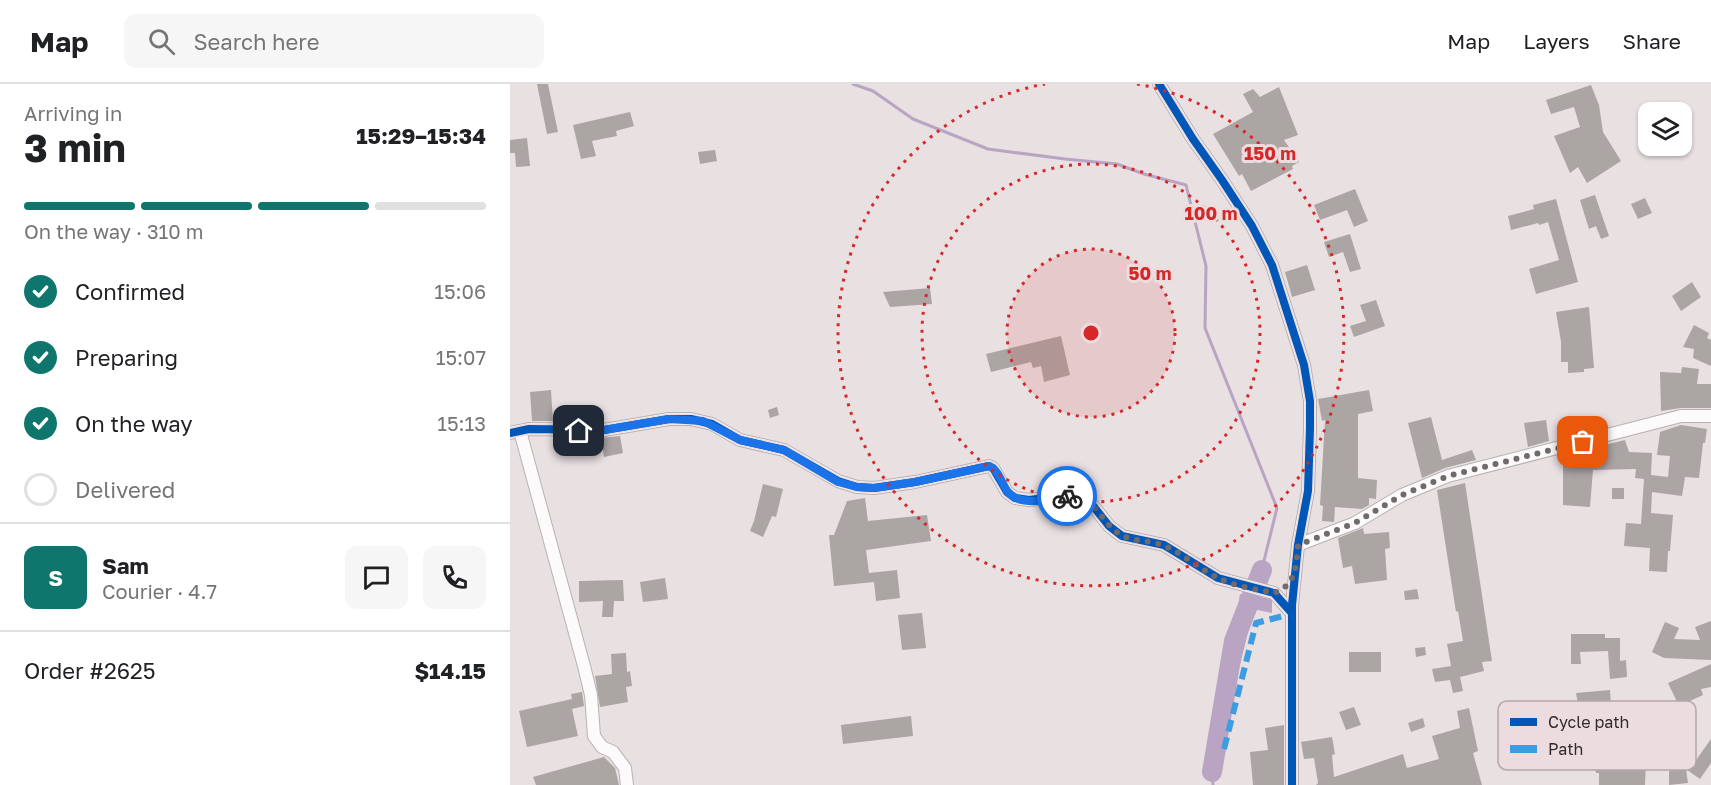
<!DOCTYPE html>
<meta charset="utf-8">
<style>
:root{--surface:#fff;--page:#f6f6f6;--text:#202124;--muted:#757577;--line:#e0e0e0;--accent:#0f766e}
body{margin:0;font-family:"Golos Text",sans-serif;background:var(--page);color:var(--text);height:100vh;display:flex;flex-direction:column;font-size:22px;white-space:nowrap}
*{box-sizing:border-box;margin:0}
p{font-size:20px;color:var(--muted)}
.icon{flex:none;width:33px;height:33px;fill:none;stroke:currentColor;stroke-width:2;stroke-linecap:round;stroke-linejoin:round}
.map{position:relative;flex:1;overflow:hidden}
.panel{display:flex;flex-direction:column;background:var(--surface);width:510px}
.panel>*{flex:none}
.buttons{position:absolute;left:1128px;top:18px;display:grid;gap:12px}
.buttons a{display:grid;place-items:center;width:54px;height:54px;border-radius:12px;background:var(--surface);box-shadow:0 2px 4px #0004;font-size:30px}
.pin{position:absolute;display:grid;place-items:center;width:51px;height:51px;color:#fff;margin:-26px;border-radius:12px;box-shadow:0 3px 9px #0006}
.courier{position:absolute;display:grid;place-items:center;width:60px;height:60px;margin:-30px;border:4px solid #1a73e8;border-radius:50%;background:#fff;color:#222;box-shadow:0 2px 8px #0007}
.headline em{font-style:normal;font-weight:700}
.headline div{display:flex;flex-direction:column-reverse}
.headline{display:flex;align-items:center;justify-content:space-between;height:102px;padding:0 24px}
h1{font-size:39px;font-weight:700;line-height:45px}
.bar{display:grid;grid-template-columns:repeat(4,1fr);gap:9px 6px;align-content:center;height:72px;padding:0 24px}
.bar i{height:8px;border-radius:4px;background:var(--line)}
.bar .current{background:var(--accent)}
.bar p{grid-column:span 4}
.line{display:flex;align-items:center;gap:15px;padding:0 24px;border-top:2px solid var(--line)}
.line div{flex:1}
.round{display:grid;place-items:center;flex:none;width:63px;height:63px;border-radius:12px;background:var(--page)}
ol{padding:0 24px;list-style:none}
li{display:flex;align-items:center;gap:18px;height:66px}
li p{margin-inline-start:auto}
li .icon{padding:6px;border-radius:50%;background:var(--accent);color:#fff;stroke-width:4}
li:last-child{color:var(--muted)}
li i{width:33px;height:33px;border:3px solid var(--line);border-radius:50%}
header{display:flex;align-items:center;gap:36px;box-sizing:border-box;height:84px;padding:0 30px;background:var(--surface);border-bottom:2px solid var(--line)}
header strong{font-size:28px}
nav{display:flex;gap:33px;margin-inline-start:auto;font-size:21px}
.search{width:420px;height:54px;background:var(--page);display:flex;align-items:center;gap:15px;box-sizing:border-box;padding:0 21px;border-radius:12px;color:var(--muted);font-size:22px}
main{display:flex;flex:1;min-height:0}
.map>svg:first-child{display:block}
</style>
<header>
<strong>Map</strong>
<div class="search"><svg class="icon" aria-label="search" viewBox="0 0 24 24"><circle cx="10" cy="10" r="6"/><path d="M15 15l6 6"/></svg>Search here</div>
<nav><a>Map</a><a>Layers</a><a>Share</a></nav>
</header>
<main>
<section class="panel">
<div class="headline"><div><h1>3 min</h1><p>Arriving in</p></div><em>15:29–15:34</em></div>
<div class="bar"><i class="current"></i><i class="current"></i><i class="current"></i><i></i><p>On the way · 310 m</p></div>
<ol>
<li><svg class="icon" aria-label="check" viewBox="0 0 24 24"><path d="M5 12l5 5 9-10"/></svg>Confirmed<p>15:06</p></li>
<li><svg class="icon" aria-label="check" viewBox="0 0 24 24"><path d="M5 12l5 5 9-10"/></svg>Preparing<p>15:07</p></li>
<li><svg class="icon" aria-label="check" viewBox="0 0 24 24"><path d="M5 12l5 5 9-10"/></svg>On the way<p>15:13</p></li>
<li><i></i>Delivered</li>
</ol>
<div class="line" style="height:108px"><b class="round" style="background:var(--accent);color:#fff">S</b><div><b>Sam</b><p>Courier · 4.7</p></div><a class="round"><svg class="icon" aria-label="chat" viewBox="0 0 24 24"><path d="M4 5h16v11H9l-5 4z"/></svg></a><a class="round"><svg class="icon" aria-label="phone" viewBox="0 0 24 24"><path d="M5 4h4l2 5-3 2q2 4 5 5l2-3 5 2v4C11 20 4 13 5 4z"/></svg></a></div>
<div class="line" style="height:78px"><div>Order #2625</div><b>$14.15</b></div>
</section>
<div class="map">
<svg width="1201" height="701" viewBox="0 0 1201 701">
<rect width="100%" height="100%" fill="#e9e0e2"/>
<polygon fill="#b9a4c3" points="730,510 762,515 762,529 728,522"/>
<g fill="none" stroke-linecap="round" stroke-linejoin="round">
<g stroke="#b9a4c3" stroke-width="3">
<polyline points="343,0 363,7 403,35 478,65 555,75 607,80 634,90 676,101 696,182 695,244 767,424 748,501"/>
<polyline points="703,701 702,688 743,522"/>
</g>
<polyline stroke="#b9a4c3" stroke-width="20" points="702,688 724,557 752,486"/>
</g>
<g fill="#aba5a4">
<polygon points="27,0 38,0 48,48 37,50"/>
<polygon points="1081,1 1089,21 1093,48 1111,77 1077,99 1068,83 1060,89 1044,52 1070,43 1064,23 1041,30 1036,16"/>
<polygon points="769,3 788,51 774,56 789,78 782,82 783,85 741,107 732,90 729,92 703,50 743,28 733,10 743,5 750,13"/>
<polygon points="120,28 124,42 106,47 107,52 82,57 86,72 71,75 63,41"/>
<polygon points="17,54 20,82 6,83 5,69 0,69 0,56"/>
<polygon points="205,66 207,77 190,80 188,68"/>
<polygon points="845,105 858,137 844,143 837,126 810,136 804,121"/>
<polygon points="1085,111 1099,152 1091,155 1086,142 1079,145 1070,116"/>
<polygon points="1135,114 1142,129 1128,135 1121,120"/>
<polygon points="1046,115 1068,198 1026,210 1019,185 1049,176 1038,138 1029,141 1028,139 1001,146 998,132 1024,125 1023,121"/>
<polygon points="840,150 851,185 840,188 833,168 819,173 814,158"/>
<polygon points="797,181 805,206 782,213 775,188"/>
<polygon points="1182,198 1191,213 1171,227 1162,212"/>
<polygon points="420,204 422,220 380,223 373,208"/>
<polygon points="866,216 875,242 844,253 840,242 856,237 850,221"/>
<polygon points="1079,223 1084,284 1074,285 1074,288 1058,289 1058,278 1051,278 1051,258 1046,228"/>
<polygon points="1184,241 1199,249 1197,254 1201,256 1201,282 1183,274 1184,265 1173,263"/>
<polygon points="551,252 560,291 534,298 531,282 523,284 521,278 481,288 476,270"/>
<polygon points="1172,283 1189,285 1187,300 1201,300 1201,324 1171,324 1151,327 1150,288 1171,289"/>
<polygon points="41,306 43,337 22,337 20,308"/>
<polygon points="859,306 863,327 848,330 848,394 867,396 866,415 859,414 859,421 852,425 825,423 824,438 812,437 813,422 810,421 815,336 812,337 808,315"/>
<polygon points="267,323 269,331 260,334 258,326"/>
<polygon points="921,333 932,376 962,366 966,376 935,384 912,394 898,339"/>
<polygon points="1036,336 1039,357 1018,363 1014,339"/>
<polygon points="1171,341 1197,345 1195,359 1193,359 1189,394 1175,393 1172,412 1142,408 1141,429 1163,431 1160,467 1158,467 1157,488 1139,487 1140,464 1114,462 1116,439 1131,440 1134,395 1125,394 1126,385 1083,386 1080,423 1053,421 1053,371 1115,356 1119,368 1142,369 1141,391 1158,393 1160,372 1147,371 1150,348"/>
<polygon points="110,352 113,369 94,373 91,354"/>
<polygon points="955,399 982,577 972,578 974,587 950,593 953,607 943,609 940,596 925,598 922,585 941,582 937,560 953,557 948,527 946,528 927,406"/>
<polygon points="253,400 273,405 266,433 262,432 253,453 240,447 244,437"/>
<rect x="1102" y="404" width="12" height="11"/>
<polygon points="355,414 358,437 417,431 421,457 356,466 359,489 387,486 390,514 366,517 364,498 324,502 319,451 324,451 337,417"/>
<polygon points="853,444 854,450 879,448 880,464 875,465 877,496 845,500 842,482 833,484 828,454"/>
<polygon points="155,494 158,515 133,518 130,498"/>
<polygon points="113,496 114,517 104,517 103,533 92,533 93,517 69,518 69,497"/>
<polygon points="907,505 909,515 895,516 894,507"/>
<polygon points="412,529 416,564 392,566 388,531"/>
<polygon points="1201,537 1201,576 1154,574 1142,568 1155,538 1169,544 1164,555 1190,556 1185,543"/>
<polygon points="1061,550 1095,550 1095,554 1110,554 1110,577 1116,576 1117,593 1100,595 1098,567 1070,568 1071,580 1061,580"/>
<polygon points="915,563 916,571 906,573 905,564"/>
<rect x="839" y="568" width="32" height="20"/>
<polygon points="116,569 117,588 120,587 122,602 116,603 118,618 90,623 85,592 102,590 101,570"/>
<polygon points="1201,580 1201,603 1191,605 1193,611 1169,622 1158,599"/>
<polygon points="1100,606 1101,621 1123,619 1127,677 1136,677 1135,701 1089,701 1089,689 1086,689 1084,673 1075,673 1071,620 1068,620 1066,609"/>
<polygon points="72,608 74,622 62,625 68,652 17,663 9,627 62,615 61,610"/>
<polygon points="844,623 851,641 836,646 829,628"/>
<polygon points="959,624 968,667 963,669 972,701 806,701 808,699 804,674 794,675 791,658 822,653 825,670 822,671 824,693 893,670 897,684 929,675 922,652 950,644 947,627"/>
<polygon points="401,632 403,652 333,660 331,641"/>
<polygon points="913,634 915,643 901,648 898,639"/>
<polygon points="774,641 774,701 743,701 740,668 758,666 755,644"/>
<polygon points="1201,655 1201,679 1190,695 1176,685 1178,699 1159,701 1159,687 1184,679"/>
<polygon points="94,673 105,684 109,701 26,701 23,693"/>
</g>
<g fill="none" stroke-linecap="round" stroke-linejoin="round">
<defs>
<g id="minor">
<polyline points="649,0 683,55 712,96 742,142 762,181 794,281 800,317 800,344 798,407 788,461 782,521 782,701"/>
<polyline points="10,347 74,582 81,611 84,652 92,663 103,668 115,684 117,701"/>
<polyline points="0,349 19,345 94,346 159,335 181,335 202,340 230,356 274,366 328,397 347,403 364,404 405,398 479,382 483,384 497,408 505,414 519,416 562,411 574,414 580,418 599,442 612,452 654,461 708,494 764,509 781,528"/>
<polyline points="788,461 845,439 892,411 938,392 1171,332 1201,332"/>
</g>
</defs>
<use href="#minor" stroke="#b8b1b2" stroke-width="14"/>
<use href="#minor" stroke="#fcfafb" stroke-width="12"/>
<polyline stroke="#3e9ce1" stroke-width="6" stroke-dasharray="12 6" stroke-linecap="butt" points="714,665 746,539 781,530"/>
<defs>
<g id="cycleway">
<polyline points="649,0 683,55 712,96 742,142 762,181 794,281 800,317 800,344 798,407 788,461 782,521 782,701"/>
<polyline points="0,349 19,345 94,346 159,335 181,335 202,340 230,356 274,366 328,397 347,403 364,404 405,398 479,382 483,384 497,408 505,414 519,416 562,411 574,414 580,418 599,442 612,452 654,461 708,494 764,509 781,528"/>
</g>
</defs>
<use href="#cycleway" stroke="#eddcdf" stroke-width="11"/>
<use href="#cycleway" stroke="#0057b8" stroke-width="8"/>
</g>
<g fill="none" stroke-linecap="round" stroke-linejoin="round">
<path stroke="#716a6b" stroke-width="6" stroke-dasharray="0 10.8" d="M557 412C583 407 591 440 611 451 624 458 642 456 655 462 673 470 689 484 706 493 723 502 745 505 764 509 787 501 786 481 788 461L845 439 892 411 938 392 1073 358"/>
<path stroke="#1a73e8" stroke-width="8" d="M69 347 94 346 159 335 193 337 230 356 274 366 328 398 347 403 364 404 405 398 479 382C490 387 491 399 498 408 510 423 541 416 557 412"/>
</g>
<circle cx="581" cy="249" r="84" fill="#d62828" fill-opacity=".12"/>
<g fill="none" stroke="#d62828" stroke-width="3" stroke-dasharray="3 6">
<circle cx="581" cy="249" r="84"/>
<circle cx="581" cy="249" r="169"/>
<path d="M627 0A253 253 0 1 1 535 0"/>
</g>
<rect x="988" y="617" width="198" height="69" rx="9" fill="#eddcdf" stroke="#b4a7a9" stroke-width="1.5"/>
<rect x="1000" y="634" width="27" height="8" fill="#0057b8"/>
<rect x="1000" y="661" width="27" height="8" fill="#3e9ce1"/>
<g font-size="16" fill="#302a2b">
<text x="1038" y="644">Cycle path</text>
<text x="1038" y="671">Path</text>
</g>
<circle cx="581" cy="249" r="9" fill="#d62828" stroke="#eddcdf" stroke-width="3"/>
<g font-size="18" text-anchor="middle" font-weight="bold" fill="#d62828" stroke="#eddcdf" stroke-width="6" stroke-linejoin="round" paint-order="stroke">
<text x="760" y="76">150 m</text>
<text x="701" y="136">100 m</text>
<text x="640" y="196">50 m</text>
</g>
</svg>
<div class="buttons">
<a><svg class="icon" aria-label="layers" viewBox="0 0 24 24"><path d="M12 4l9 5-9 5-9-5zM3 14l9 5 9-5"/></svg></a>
</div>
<div class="pin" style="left:1073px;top:358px;background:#ea580c"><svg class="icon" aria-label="bag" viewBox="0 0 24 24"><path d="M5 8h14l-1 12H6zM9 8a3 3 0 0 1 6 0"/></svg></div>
<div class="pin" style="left:69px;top:347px;background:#1f2937"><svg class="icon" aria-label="home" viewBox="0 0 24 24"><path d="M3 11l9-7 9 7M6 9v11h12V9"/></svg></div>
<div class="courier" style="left:557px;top:412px"><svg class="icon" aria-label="bike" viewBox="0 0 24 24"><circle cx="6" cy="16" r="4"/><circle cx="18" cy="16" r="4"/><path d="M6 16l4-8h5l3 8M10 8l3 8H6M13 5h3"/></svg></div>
</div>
</main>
